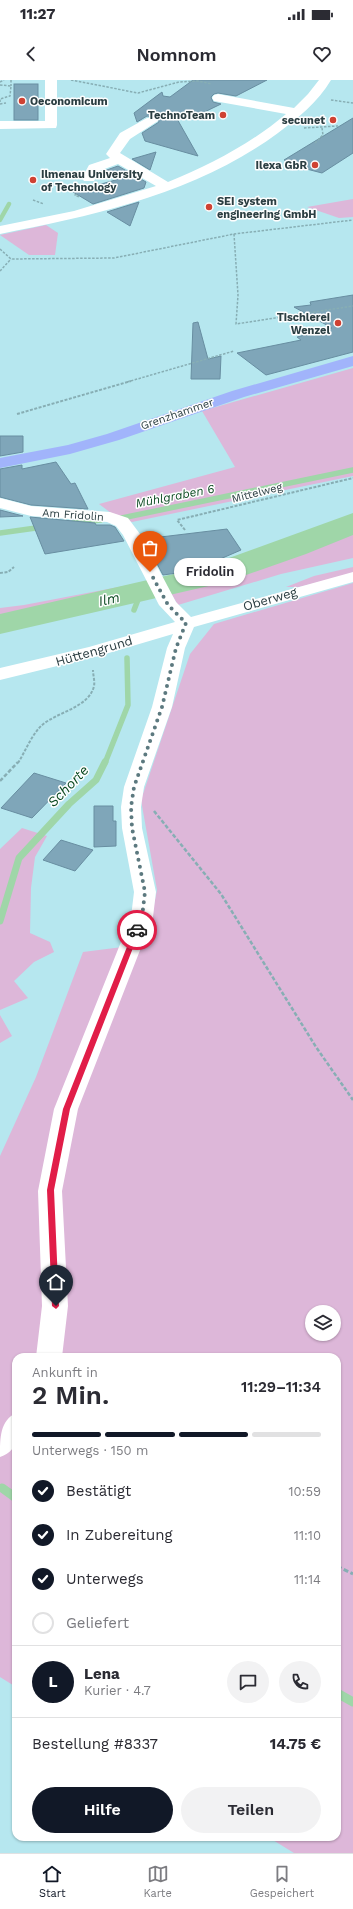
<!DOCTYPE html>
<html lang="de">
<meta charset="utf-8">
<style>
:root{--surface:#fff;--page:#f2f2f3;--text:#2b2b33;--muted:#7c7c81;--line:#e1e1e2;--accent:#111827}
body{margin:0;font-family:"Work Sans",sans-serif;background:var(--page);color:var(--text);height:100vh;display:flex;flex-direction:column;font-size:15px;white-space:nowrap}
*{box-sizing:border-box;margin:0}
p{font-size:13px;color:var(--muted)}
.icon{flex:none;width:22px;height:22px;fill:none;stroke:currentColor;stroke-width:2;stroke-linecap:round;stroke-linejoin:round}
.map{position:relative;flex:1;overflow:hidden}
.side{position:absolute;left:12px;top:1273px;width:329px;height:488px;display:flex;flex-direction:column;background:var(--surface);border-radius:12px;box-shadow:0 1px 3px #0004}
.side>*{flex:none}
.controls{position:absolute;left:305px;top:1225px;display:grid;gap:8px}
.controls a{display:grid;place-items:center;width:36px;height:36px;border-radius:50%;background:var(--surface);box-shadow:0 1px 3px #0004;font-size:20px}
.pin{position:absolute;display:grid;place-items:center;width:34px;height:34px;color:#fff;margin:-41px -17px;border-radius:50% 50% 50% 0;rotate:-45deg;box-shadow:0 0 4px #0007}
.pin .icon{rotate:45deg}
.courier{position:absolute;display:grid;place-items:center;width:40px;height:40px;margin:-20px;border:3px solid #e11d48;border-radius:50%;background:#fff;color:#222;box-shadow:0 1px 5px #0007}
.bubble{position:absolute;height:28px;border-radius:14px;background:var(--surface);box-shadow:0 1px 3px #0004;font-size:13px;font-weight:600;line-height:28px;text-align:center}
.head em{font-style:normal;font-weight:600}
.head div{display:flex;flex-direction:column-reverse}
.head{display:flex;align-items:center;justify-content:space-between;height:68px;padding:0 20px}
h1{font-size:26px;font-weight:600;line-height:30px}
.bar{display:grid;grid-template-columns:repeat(4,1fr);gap:6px 4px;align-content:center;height:48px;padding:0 20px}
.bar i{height:5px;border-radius:3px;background:var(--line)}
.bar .current{background:var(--accent)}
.bar p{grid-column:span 4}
.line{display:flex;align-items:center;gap:10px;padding:0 20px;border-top:1px solid var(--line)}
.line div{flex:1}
.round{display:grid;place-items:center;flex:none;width:42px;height:42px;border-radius:21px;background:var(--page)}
ol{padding:0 20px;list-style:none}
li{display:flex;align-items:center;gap:12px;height:44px}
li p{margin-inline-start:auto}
li .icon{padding:4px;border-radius:50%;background:var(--accent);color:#fff;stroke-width:4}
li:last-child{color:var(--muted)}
li i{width:22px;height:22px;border:2px solid var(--line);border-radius:50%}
.button{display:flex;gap:8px;margin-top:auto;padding:8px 20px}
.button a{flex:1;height:46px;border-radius:24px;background:var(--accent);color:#fff;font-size:16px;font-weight:600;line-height:46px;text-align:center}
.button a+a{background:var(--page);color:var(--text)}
.status{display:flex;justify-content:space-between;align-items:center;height:28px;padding:0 20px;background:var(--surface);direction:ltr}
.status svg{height:11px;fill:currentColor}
header{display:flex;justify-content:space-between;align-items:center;height:52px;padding:0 20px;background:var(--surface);font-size:18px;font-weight:600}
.tabs{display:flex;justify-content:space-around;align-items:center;height:56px;border-top:1px solid var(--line);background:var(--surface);font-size:11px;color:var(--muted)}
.tabs a{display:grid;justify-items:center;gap:2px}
.tabs .current{color:var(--accent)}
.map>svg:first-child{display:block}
</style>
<div class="status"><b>11:27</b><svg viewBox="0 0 49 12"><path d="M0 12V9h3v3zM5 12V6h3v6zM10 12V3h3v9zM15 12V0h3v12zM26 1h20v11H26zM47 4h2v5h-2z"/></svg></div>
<header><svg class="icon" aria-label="back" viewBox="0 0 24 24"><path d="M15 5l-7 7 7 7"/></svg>Nomnom<svg class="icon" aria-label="heart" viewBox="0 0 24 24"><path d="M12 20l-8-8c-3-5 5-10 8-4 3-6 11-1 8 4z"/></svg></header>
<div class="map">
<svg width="353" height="1773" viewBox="0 0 353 1773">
<rect width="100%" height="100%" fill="#b6e7ef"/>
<g fill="#ddb7d9" fill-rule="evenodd">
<polygon points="353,119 353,137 339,138 307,127"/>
<polygon points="46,145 58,153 55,175 29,175 0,155"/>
<polygon points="353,288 353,396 132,442 111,433 99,424 235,387 202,331"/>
<polygon points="353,438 353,478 281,494 178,525 163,501 218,498 288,463"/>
<polygon points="353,487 353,494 299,507 286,507 314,496"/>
<polygon points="150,501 151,518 0,547 0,528 24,525"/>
<path d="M353 503V1773H294L268 1757H337V1277H16V1607L0 1597V1076L36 997 83 872 146 864 157 810 141 720 190 574 214 544ZM312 1232H334V1254H312Z"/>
<polygon points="22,748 47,756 35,777 31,808 30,853 50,862 54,872 34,882 14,901 28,918 0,930 0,769"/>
<polygon points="0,935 12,956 0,963"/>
</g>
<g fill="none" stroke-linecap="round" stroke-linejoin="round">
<polyline stroke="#9fd6a8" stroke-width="4.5" points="0,140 9,124"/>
<g stroke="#9fd6a8" stroke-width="5.5">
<polyline points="117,439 353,390"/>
<polyline points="73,443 101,440"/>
<polyline points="0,453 43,447"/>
<polyline points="134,530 141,512"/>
<polyline points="105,683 128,625 127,578"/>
</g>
<polyline stroke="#9fd6a8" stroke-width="7" points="0,841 19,778 69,724 96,700 105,682"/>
<g stroke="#9fd6a8" stroke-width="9">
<polyline points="2,1408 16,1418"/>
<polyline points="337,1613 353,1622"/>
</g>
<polygon fill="#9fd6a8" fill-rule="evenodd" points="353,433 353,455 306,474 226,502 0,554 0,534 204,487"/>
</g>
<g fill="#7fa6b9" stroke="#688ea1">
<polygon points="193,0 267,0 236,16 218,13 214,14 211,17 213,22 221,24 190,39 176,37 198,76 145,61 142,53 159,42 158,38 147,36 137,42 134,33 162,12 163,16 170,17"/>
<rect x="14" y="4" width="24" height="36"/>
<polygon points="353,38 353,73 322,93 295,86 298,84 284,80"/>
<polygon points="156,72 150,90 132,79"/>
<polygon points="118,86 146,102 144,108 93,124 73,112 119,99 104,91"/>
<polygon points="139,122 130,146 107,132 110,131"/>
<polygon points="353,215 353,272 266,295 237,273 301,260 297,257 332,248 294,227 311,225 310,222"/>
<polygon points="198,242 208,279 221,276 220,299 191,299 193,243"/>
<polygon points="0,356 23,356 23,372 0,376"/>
<polygon points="56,382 71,404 75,403 88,429 31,425 0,417 0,389 22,385 22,389"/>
<polygon points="0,430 23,436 0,437"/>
<polygon points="30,437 95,443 96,445 110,445 115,447 124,461 45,474"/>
<polygon points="227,449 241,470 204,486 206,489 163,495 144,459"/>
<polygon points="34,693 66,703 32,738 1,728"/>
<polygon points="94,726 113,726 113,741 116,741 116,766 94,767"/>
<polygon points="61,760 93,770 75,791 43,780"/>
</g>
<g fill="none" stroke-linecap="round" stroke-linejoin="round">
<g stroke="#87aeb4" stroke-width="1.5" stroke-dasharray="2.5 1.5" stroke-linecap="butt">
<polyline points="11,0 11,6"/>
<polyline points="71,0 138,13 179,2 198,1 212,4"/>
<polyline points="0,2 4,0"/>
<polyline points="0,5 11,6 10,16 0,19 0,23"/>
<polyline points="331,20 353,23"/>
<polyline points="0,24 6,23"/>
<polyline points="304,48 338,46"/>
<polyline points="315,63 323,55 322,48"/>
<polyline points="77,114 75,115 79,117"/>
<polyline points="33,120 44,124"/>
<polyline points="234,154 238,215 236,244 353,226"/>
<polyline points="0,169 11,179 114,178 234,154 353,140"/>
<polyline points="0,191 11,179"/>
<polyline points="127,302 234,271"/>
</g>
<g stroke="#87aeb4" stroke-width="2" stroke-dasharray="3 1.5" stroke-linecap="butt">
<polyline points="17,334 131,301"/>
<polyline points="185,450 177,440 353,398"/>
<polyline points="0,493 8,492 14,487"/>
<path d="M18 683C25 672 31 656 41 646 56 632 89 628 94 606 95 601 93 595 93 590"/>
</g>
<g stroke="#87aeb4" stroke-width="2.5" stroke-dasharray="4 2" stroke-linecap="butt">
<polyline points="0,701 18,682"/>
<polyline points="154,731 221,814 316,967 353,1020"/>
</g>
<polyline stroke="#87aeb4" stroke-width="3" stroke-dasharray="5 2.5" stroke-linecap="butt" points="337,1486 353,1494"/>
<g fill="#fff" fill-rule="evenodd">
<polygon points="45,0 57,0 57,45 56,48 0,49 0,41 45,41"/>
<path d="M319 0H331C318 22 298 38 278 53 197 113 97 135 0 154V146L74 131 156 106 118 84 99 91 94 101H84L82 98 89 85 110 78 106 74 120 53 147 38H157L158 41 130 59 120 73 168 102C210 85 252 63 286 34L214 21 212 18 214 15 218 14 294 28 308 14Z"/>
<polygon points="0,418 31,426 110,432 128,438 140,454 176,522 191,537 353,492 353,502 194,547 185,568 172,627 144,707 141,727 142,748 156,812 153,837 78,1029 62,1111 68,1226 62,1277 36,1277 42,1226 38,1111 54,1029 131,837 134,812 122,748 121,727 124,707 152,627 167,568 173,554 102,575 0,600 0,588 89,567 175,542 159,525 123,455 116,446 107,442 31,436 0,428"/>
<path d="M16 1333C16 1353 22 1369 0 1377 0 1357 0 1341 16 1333Z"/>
</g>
<polygon fill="#a1b4fb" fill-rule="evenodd" points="353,276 353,286 244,317 119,360 70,374 0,388 0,378 68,365 107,354 232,311"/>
</g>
<polygon fill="#e11d48" points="134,849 140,850 70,1029 54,1110 59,1226 56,1229 52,1226 47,1110 63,1029"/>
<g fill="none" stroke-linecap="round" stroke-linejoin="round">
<polyline stroke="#5c797f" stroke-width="4" stroke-dasharray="0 7.2" points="137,850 142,837 145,812 132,748 131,727 134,707 162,627 176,568 186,543 168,525 150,492"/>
</g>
<g fill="#cf4233" stroke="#fefefe" stroke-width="1.5">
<circle cx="22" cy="21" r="4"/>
<circle cx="223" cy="35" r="4"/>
<circle cx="333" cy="40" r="4"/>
<circle cx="315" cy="85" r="4"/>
<circle cx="33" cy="100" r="4"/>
<circle cx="209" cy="127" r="4"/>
<circle cx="338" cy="243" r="4"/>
</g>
<g text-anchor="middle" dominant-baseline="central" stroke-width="3" stroke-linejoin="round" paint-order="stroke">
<g font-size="11" font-weight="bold" fill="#2b3e42" stroke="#fefefe" text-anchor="end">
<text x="30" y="21" text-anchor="start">Oeconomicum</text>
<text x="215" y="35">TechnoTeam</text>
<text x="325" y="40">secunet</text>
<text x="307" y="85">Ilexa GbR</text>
<text x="41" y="94" text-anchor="start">Ilmenau University<tspan x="41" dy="13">of Technology</tspan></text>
<text x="217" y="121" text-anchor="start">SEI system<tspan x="217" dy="13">engineering GmbH</tspan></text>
<text x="330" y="237">Tischlerei<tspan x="330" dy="13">Wenzel</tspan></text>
</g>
<g font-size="11" fill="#2b3e42" stroke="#fefefe">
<text transform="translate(177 334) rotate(-19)">Grenzhammer</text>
<text transform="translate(257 413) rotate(-14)">Mittelweg</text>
<text transform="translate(73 435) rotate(4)">Am Fridolin</text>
</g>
<g font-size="12" font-style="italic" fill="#0b4a21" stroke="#fefefe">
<text transform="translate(175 416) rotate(-11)">Mühlgraben 6</text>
</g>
<g font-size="13" fill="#2b3e42" stroke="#fefefe">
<text transform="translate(270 519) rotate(-16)">Oberweg</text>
<text transform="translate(94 571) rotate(-16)">Hüttengrund</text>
</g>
<g font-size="14" font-style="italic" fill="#0b4a21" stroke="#fefefe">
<text transform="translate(109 519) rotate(-13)">Ilm</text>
<text transform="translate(68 706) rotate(-46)">Schorte</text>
</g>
</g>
</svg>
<div class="controls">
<a><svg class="icon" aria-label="layers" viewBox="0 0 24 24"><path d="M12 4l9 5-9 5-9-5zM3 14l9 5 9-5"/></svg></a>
</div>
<div class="pin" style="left:150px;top:492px;background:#ea580c"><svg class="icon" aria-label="bag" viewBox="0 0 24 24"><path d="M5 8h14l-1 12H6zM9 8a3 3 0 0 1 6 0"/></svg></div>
<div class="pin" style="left:56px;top:1226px;background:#1f2937"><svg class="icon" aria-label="home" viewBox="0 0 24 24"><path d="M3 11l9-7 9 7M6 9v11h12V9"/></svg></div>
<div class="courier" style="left:137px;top:850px"><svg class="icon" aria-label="car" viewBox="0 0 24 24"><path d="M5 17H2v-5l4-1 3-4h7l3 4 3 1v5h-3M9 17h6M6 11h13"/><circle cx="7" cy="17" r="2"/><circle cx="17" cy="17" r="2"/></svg></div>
<div class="bubble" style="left:174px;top:478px;width:72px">Fridolin</div>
<section class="side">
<div class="head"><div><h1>2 Min.</h1><p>Ankunft in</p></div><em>11:29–11:34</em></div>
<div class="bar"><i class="current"></i><i class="current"></i><i class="current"></i><i></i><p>Unterwegs · 150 m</p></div>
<ol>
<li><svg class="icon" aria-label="check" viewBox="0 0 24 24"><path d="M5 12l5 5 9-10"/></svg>Bestätigt<p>10:59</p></li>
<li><svg class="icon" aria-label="check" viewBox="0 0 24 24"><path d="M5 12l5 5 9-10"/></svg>In Zubereitung<p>11:10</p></li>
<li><svg class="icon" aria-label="check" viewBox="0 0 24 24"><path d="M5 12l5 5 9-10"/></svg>Unterwegs<p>11:14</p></li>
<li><i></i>Geliefert</li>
</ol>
<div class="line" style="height:72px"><b class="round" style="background:var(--accent);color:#fff">L</b><div><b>Lena</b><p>Kurier · 4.7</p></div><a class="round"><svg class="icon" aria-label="chat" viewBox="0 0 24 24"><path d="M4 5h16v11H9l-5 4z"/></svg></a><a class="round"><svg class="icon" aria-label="phone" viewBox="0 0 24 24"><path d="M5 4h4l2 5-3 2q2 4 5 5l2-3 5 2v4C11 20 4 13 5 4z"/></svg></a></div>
<div class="line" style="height:52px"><div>Bestellung #8337</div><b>14.75 €</b></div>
<div class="button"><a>Hilfe</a><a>Teilen</a></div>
</section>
</div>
<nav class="tabs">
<a class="current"><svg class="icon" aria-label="home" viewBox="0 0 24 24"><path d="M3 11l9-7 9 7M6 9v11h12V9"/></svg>Start</a>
<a><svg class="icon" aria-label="map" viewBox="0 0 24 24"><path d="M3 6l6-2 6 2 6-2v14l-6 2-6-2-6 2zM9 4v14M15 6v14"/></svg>Karte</a>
<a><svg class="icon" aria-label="saved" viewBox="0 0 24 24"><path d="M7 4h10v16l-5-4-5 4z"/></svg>Gespeichert</a>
</nav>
